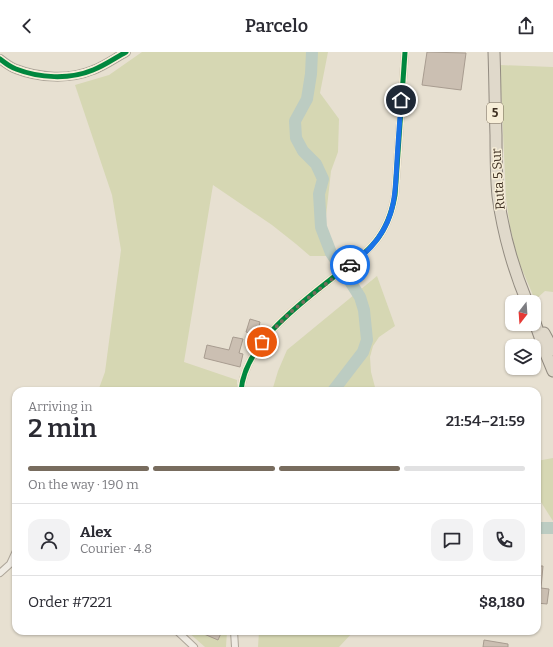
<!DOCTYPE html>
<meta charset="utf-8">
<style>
:root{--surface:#fff;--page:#f2f2f3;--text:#2b2b33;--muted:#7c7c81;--line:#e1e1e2;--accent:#786c5e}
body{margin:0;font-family:Bitter,serif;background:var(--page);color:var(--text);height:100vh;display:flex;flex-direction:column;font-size:15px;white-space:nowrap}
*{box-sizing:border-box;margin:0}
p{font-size:13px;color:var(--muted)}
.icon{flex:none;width:22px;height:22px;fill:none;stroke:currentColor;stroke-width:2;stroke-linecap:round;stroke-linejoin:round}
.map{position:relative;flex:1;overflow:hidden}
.details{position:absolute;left:12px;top:335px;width:529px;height:248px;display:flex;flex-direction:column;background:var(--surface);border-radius:12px;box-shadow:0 1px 3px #0004}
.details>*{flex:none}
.needle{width:26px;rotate:197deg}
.controls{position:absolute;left:505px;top:243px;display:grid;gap:8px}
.controls a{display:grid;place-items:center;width:36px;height:36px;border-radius:8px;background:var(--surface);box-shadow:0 1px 3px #0004;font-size:20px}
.pin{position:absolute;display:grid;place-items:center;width:34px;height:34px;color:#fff;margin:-17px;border:2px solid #fff;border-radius:50%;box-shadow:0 1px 4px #0007}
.courier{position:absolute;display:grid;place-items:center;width:40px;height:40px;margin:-20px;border:3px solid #1a73e8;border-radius:50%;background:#fff;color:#222;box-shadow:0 1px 5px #0007}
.summary em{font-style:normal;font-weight:600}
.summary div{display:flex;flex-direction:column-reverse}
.summary{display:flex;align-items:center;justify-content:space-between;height:68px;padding:0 16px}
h1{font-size:26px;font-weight:600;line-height:30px}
.bar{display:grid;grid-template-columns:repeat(4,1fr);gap:6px 4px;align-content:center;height:48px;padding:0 16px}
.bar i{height:5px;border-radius:3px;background:var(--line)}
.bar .current{background:var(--accent)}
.bar p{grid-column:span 4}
.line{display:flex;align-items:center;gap:10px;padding:0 16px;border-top:1px solid var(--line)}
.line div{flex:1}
.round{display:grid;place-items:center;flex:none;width:42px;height:42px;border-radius:12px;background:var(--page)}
header{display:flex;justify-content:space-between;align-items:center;height:52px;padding:0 16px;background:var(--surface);font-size:18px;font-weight:600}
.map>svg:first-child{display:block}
</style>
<header><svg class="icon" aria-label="back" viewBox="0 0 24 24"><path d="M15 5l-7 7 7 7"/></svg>Parcelo<svg class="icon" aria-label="share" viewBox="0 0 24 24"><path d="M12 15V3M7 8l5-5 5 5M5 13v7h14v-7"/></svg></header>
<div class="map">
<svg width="553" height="595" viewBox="0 0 553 595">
<rect width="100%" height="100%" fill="#e7e0d1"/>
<g fill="#d6d7b3">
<polygon points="142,0 328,0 320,41 339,67 338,100 331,119 325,173 326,204 310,204 296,192 272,173 213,133 184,310 237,328 237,339 98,339 105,320 121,198 112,143 75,33 109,23"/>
<polygon points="500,13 553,15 553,240 545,239 535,248 518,208 510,175 506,146"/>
<polygon points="377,224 395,274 379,285 373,294 370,305 371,320 376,339 272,339 278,319 287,298"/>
<polygon points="553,406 553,469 537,444 537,409"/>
<polygon points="187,579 227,579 226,595 205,595"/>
<polygon points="259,579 361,579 352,581 339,595 258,595"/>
</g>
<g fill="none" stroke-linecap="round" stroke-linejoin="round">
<g stroke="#bcccc2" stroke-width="12">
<polyline points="312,0 311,22 307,47 295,69 296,86 303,99 316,112 323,127 319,142 321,175 331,201 339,213"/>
<polyline points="333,339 363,300 367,288 364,258 360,245 346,223"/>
<polyline points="537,476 553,476"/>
</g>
</g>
<g fill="#cbbfb2" stroke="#a89c90">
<polygon points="427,0 466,1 461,38 422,33"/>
<polygon points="250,267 260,270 257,283 246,280"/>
<polygon points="233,285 243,287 239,301 243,302 240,315 204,306 207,293 229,298"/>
<polygon points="537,514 543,514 541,536 549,537 547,552 537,551"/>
<polygon points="197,579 222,579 218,588"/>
<polygon points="484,588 508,592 508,595 483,595"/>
</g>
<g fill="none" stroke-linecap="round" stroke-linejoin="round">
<defs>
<g id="minor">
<path d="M241 339C245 288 308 246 345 216 356 208 366 201 375 190 386 177 392 160 395 143L405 0"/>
<polyline points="0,521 10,512 16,499"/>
<polyline points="177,579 194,595"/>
<polyline points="234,579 235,595"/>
</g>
<path id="tertiary" d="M0 7C5 11 10 15 16 17 39 26 69 28 93 18 104 14 115 6 126 0"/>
<g id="trunk">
<path d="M494 0C495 28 495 55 496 83 496 103 496 124 498 144 503 181 513 216 527 250"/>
<polyline points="534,268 546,302 553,319"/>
<polyline points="544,281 553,298"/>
</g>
</defs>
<use href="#minor" stroke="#ada599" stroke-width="8"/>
<use href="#tertiary" stroke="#ada599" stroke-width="10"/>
<use href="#trunk" stroke="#928b80" stroke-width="13"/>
<use href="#minor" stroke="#efebe3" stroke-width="6"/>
<use href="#tertiary" stroke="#efebe3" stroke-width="8"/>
<use href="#trunk" stroke="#e0d9cb" stroke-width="11"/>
<defs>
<g id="cycleway">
<path d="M0 7C5 11 10 15 16 17 39 26 69 28 93 18 104 14 115 6 126 0"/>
<path d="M241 339C245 288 308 246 345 216 356 208 366 201 375 190 386 177 392 160 395 143L405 0"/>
</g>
</defs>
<use href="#cycleway" stroke="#f7eed8" stroke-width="8"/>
<use href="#cycleway" stroke="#00873e" stroke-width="5"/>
</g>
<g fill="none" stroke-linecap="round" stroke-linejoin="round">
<polyline stroke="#786c5e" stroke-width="4" stroke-dasharray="0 7.2" points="262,290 272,279 293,258 350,213"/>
<path stroke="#1a73e8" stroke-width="5" d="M350 213C371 199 388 178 393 152 396 138 396 123 397 109 398 89 400 68 401 48"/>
</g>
<g text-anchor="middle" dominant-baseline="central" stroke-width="3" stroke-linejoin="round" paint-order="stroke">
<rect fill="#f7eed8" stroke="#756857" stroke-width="1" x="487" y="51" width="16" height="20" rx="3"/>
<g font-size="12" font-weight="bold" fill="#3d2e20">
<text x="495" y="61">5</text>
</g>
<g font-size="13" fill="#3d2e20" stroke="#f7eed8">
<text transform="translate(498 127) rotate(-94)">Ruta 5 Sur</text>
</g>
</g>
</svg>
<div class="controls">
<a><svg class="needle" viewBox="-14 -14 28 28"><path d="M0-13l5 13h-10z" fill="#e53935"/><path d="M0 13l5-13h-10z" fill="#7c7c81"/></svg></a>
<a><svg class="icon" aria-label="layers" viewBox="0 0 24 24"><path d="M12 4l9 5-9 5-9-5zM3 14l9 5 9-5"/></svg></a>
</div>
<div class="pin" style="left:262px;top:290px;background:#ea580c"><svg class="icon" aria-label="bag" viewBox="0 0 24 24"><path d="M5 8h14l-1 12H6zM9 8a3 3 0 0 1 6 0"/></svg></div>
<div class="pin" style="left:401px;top:48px;background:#1f2937"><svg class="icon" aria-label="home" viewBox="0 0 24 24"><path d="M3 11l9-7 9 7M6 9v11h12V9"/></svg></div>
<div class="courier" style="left:350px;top:213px"><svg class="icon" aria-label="car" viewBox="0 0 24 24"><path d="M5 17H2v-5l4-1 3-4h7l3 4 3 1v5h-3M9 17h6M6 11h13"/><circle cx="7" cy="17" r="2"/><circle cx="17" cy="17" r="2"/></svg></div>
<section class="details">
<div class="summary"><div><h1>2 min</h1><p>Arriving in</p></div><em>21:54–21:59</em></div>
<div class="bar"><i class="current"></i><i class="current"></i><i class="current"></i><i></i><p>On the way · 190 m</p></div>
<div class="line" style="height:72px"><a class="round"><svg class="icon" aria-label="person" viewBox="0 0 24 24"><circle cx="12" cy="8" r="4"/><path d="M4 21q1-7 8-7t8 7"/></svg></a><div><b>Alex</b><p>Courier · 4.8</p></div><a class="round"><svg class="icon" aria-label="chat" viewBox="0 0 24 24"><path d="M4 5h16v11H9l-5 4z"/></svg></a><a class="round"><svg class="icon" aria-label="phone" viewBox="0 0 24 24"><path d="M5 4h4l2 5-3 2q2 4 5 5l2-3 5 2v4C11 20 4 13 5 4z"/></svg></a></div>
<div class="line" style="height:52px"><div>Order #7221</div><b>$8,180</b></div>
</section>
</div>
